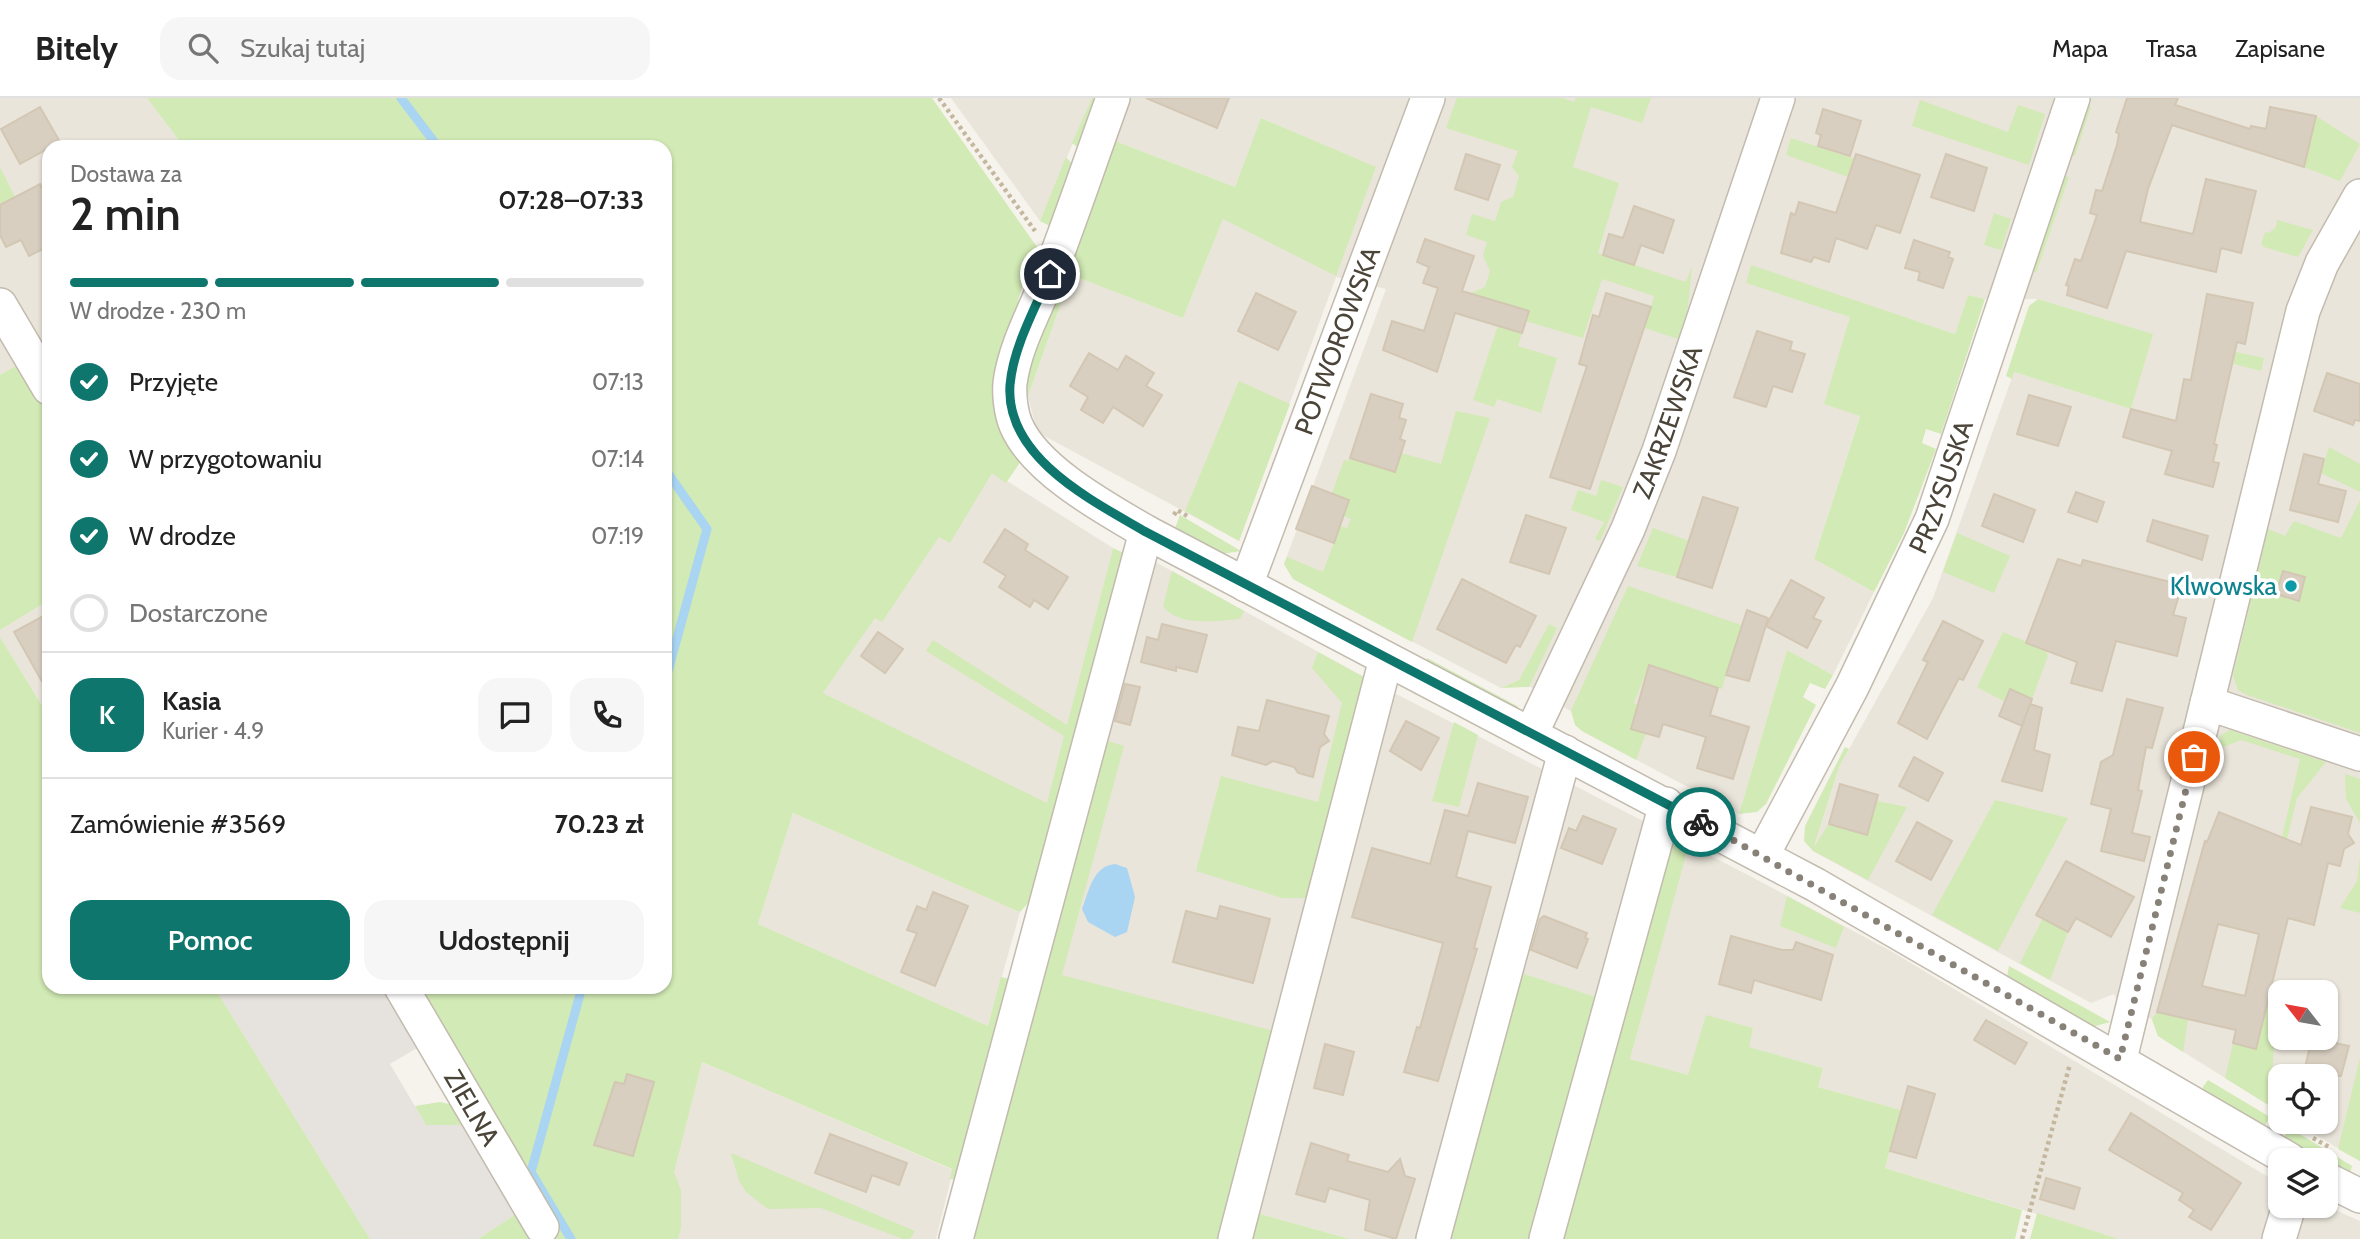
<!DOCTYPE html>
<html lang="pl">
<meta charset="utf-8">
<style>
:root{--surface:#fff;--page:#f6f6f6;--text:#222;--muted:#767676;--line:#e0e0e0;--accent:#0f766e}
body{margin:0;font-family:Cabin,sans-serif;background:var(--page);color:var(--text);height:100vh;display:flex;flex-direction:column;font-size:26px;white-space:nowrap}
*{box-sizing:border-box;margin:0}
p{font-size:23px;color:var(--muted)}
.icon{flex:none;width:38px;height:38px;fill:none;stroke:currentColor;stroke-width:2;stroke-linecap:round;stroke-linejoin:round}
.map{position:relative;flex:1;overflow:hidden}
.side{position:absolute;left:42px;top:42px;width:630px;height:854px;display:flex;flex-direction:column;background:var(--surface);border-radius:21px;box-shadow:0 2px 5px #0004}
.side>*{flex:none}
.needle{width:46px;rotate:301deg}
.buttons{position:absolute;left:2268px;top:882px;display:grid;gap:14px}
.buttons a{display:grid;place-items:center;width:70px;height:70px;border-radius:14px;background:var(--surface);box-shadow:0 2px 5px #0004;font-size:35px}
.pin{position:absolute;display:grid;place-items:center;width:60px;height:60px;color:#fff;margin:-30px;border:4px solid #fff;border-radius:50%;box-shadow:0 2px 7px #0007}
.courier{position:absolute;display:grid;place-items:center;width:70px;height:70px;margin:-35px;border:5px solid #0f766e;border-radius:50%;background:#fff;color:#222;box-shadow:0 2px 9px #0007}
.summary em{font-style:normal;font-weight:600}
.summary div{display:flex;flex-direction:column-reverse}
.summary{display:flex;align-items:center;justify-content:space-between;height:119px;padding:0 28px}
h1{font-size:46px;font-weight:600;line-height:52px}
.bar{display:grid;grid-template-columns:repeat(4,1fr);gap:10px 7px;align-content:center;height:84px;padding:0 28px}
.bar i{height:9px;border-radius:5px;background:var(--line)}
.bar .selected{background:var(--accent)}
.bar p{grid-column:span 4}
.line{display:flex;align-items:center;gap:18px;padding:0 28px;border-top:2px solid var(--line)}
.line div{flex:1}
.round{display:grid;place-items:center;flex:none;width:74px;height:74px;border-radius:21px;background:var(--page)}
ol{padding:0 28px;list-style:none}
li{display:flex;align-items:center;gap:21px;height:77px}
li p{margin-inline-start:auto}
li .icon{padding:7px;border-radius:50%;background:var(--accent);color:#fff;stroke-width:4}
li:last-child{color:var(--muted)}
li i{width:38px;height:38px;border:4px solid var(--line);border-radius:50%}
.cta{display:flex;gap:14px;margin-top:auto;padding:14px 28px}
.cta a{flex:1;height:80px;border-radius:21px;background:var(--accent);color:#fff;font-size:28px;font-weight:600;line-height:80px;text-align:center}
.cta a+a{background:var(--page);color:var(--text)}
header{display:flex;align-items:center;gap:42px;box-sizing:border-box;height:98px;padding:0 35px;background:var(--surface);border-bottom:2px solid var(--line)}
header strong{font-size:33px}
nav{display:flex;gap:38px;margin-inline-start:auto;font-size:24px}
.search{width:490px;height:63px;background:var(--page);display:flex;align-items:center;gap:18px;box-sizing:border-box;padding:0 24px;border-radius:21px;color:var(--muted);font-size:26px}
.map>svg:first-child{display:block}
</style>
<header>
<strong>Bitely</strong>
<div class="search"><svg class="icon" aria-label="search" viewBox="0 0 24 24"><circle cx="10" cy="10" r="6"/><path d="M15 15l6 6"/></svg>Szukaj tutaj</div>
<nav><a>Mapa</a><a>Trasa</a><a>Zapisane</a></nav>
</header>
<div class="map">
<svg width="2360" height="1141" viewBox="0 0 2360 1141">
<rect width="100%" height="100%" fill="#f6f3ec"/>
<g fill="#eae5da" fill-rule="evenodd">
<polygon points="0,0 147,0 184,49 49,49 49,275 21,265 0,277"/>
<polygon points="951,0 1092,0 1040,123"/>
<path d="M1125 0H2360V1063L2300 1028V1024H2326V978H2280V997L2273 996 2270 1008 2158 938 2152 921 2120 909 2114 896 2091 905 1813 753 1839 669 1933 500 2014 274 2131 311 2152 236 2038 201H1985L1968 197 1955 236 1856 203 1825 306 1860 317 1814 461 1874 494 1833 577 1787 552 1739 716 1582 633 1577 617 1519 582 1501 590 1293 481 1284 466 1386 191 1336 179 1239 443 1037 334 1028 298 1071 177 1183 220 1223 121 1376 70 1262 20 1235 89 1110 41ZM2280 894H2326V940H2280Z"/>
<polygon points="980,366 1113,450 1047,706 823,595"/>
<polygon points="1150,461 1373,584 1746,776 1889,852 2280,1086 2280,1108 2326,1108 2360,1123 2360,1141 2119,1141 1885,1070 1901,1012 1818,989 1823,970 1748,949 1753,930 1706,918 1689,978 1630,961 1643,913 1423,1141 1350,1141 1253,1114 1010,988"/>
<polygon points="49,502 49,619 0,539 0,532"/>
<polygon points="793,715 1020,814 988,928 758,826"/>
<polygon points="702,964 953,1072 936,1141 655,1141"/>
</g>
<polygon fill="#e6e2dd" points="214,889 382,889 417,950 390,966 426,1027 464,1027 516,1116 478,1141 370,1141"/>
<g fill="#d2eab5">
<polygon points="147,0 932,0 1037,149 1027,172 1011,227 1021,363 1006,385 992,375 950,445 939,439 882,524 875,520 823,595 1047,705 1064,638 926,553 933,542 1067,627 1113,450 1128,457 1035,797 1020,814 793,715 758,826 988,928 1001,879 1015,882 959,1082 950,1081 952,1071 702,964 674,1074 681,1092 681,1130 678,1141 552,1141 555,1139 416,889 665,889 665,49 184,49"/>
<polygon points="1092,0 1102,0 1080,51 1072,45"/>
<polygon points="1457,0 1563,0 1574,4 1576,0 1651,0 1642,25 1591,9 1573,69 1619,85 1598,155 1686,184 1692,168 1688,209 1678,241 1645,230 1654,198 1602,181 1583,240 1525,223 1528,213 1497,203 1464,216 1471,195 1485,189 1490,173 1483,158 1487,144 1466,137 1472,116 1495,123 1501,104 1513,99 1519,78 1512,69 1518,53 1446,30"/>
<polygon points="1920,2 2008,34 2018,7 2045,16 2029,67 1912,28"/>
<polygon points="2084,6 2091,9 2075,58 2068,56"/>
<polygon points="2316,18 2360,46 2340,83 2304,69"/>
<polygon points="1261,20 1376,69 1336,178 1223,121 1183,220 1071,177 1028,298 1026,281 1030,260 1110,41 1235,89"/>
<polygon points="1791,40 1855,61 1848,79 1786,57"/>
<polygon points="1066,59 1074,68 1050,128 1040,123"/>
<polygon points="0,69 15,99 0,107"/>
<polygon points="2061,77 2069,79 2036,175 2030,172"/>
<polygon points="1994,115 2011,121 2001,152 1984,147"/>
<polygon points="2277,122 2313,132 2298,159 2264,149 2261,146 2265,134 2269,135 2276,129"/>
<polygon points="1751,167 1955,236 1968,197 1985,201 1941,336 1926,331 1922,345 1936,351 1904,435 1874,494 1814,461 1860,318 1824,306 1850,219 1746,185"/>
<polygon points="2038,201 2153,236 2131,311 2014,274 2012,281 2006,278 2029,208"/>
<polygon points="1498,227 1522,235 1518,248 1557,260 1541,315 1497,301 1494,309 1473,302"/>
<polygon points="2198,246 2264,260 2261,273 2196,256"/>
<polygon points="21,265 49,313 49,502 0,532 0,277"/>
<polygon points="1239,283 1290,306 1239,443 1185,413"/>
<polygon points="1456,313 1490,320 1412,544 1293,481 1284,466 1287,459 1323,474 1340,428 1347,430 1351,421 1343,418 1349,402 1332,395 1344,362 1348,363 1350,360 1395,374 1401,355 1441,366"/>
<polygon points="2329,349 2360,366 2360,394 2321,375"/>
<polygon points="1601,382 1623,389 1600,443 1595,441 1604,424 1571,412 1578,392 1596,398"/>
<polygon points="2360,402 2360,635 2247,597 2238,592 2233,578 2268,431 2285,438 2294,423 2341,440"/>
<polygon points="1180,417 1241,453 1221,456 1174,433"/>
<polygon points="1653,430 1689,443 1677,479 1637,468"/>
<polygon points="1957,435 2010,458 1994,495 1943,474"/>
<path d="M1172 473 1244 513 1240 521C1217 523 1178 529 1163 508Z"/>
<polygon points="1628,488 1741,527 1722,591 1649,567 1634,605 1638,607 1631,630 1646,635 1636,662 1582,633 1575,627 1571,613"/>
<polygon points="1549,526 1557,530 1529,589 1501,590 1519,582"/>
<polygon points="2003,534 2046,552 2048,558 2032,601 2010,591 2005,604 1977,589"/>
<polygon points="0,539 49,619 49,889 214,889 370,1141 0,1141"/>
<polygon points="1787,552 1833,577 1825,591 1810,585 1803,599 1816,607 1766,706 1757,714 1739,716"/>
<polygon points="1318,554 1373,584 1310,800 1282,800 1196,773 1221,678 1318,704 1342,605 1312,570"/>
<polygon points="1427,560 1519,609 1512,609 1426,565"/>
<polygon points="1454,624 1478,637 1459,709 1432,703"/>
<polygon points="2230,632 2326,664 2297,700 2281,766 2276,765 2300,661 2241,642 2218,651 2221,637"/>
<polygon points="1102,641 1124,648 1062,877 1278,934 1225,1141 968,1141"/>
<polygon points="1845,649 1849,651 1839,669 1814,749 1829,726 1867,737 1877,703 1907,709 1868,782 1813,753 1804,743 1805,728"/>
<polygon points="2345,676 2360,681 2360,725 2346,701"/>
<polygon points="1995,702 2068,720 1998,853 1932,817"/>
<polygon points="1671,737 1689,746 1630,961 1688,977 1706,917 1753,930 1749,949 1823,970 1818,989 1901,1012 1885,1070 2022,1112 2015,1141 1556,1141"/>
<polygon points="2360,759 2360,815 2340,810 2357,783"/>
<polygon points="1787,798 1844,829 1836,850 1780,828"/>
<polygon points="2043,820 2068,834 2050,882 2020,865"/>
<polygon points="2009,868 2110,924 2092,929 2007,879"/>
<polygon points="1515,873 1602,901 1537,1141 1443,1141"/>
<polygon points="2269,900 2277,902 2270,1008 2225,980 2233,945 2256,950"/>
<polygon points="2157,914 2188,922 2183,954 2158,938 2152,921"/>
<polygon points="2360,960 2360,1063 2338,1051"/>
<polygon points="2208,982 2270,1019 2263,1031 2203,997 2203,989"/>
<polygon points="440,1004 453,1007 540,1141 478,1141 516,1116 465,1027 426,1027 415,1008"/>
<polygon points="2290,1030 2352,1068 2349,1079 2326,1067 2326,1062 2318,1062 2286,1045 2284,1039"/>
<polygon points="731,1055 915,1133 910,1141 903,1141 821,1110 768,1111 746,1094 739,1083"/>
<polygon points="1253,1114 1350,1141 1246,1141"/>
<polygon points="2037,1115 2119,1141 2030,1141"/>
</g>
<path fill="#a9d4f2" d="M1115 766 1127 770 1135 799 1127 834 1115 839 1088 824 1082 811C1089 793 1093 768 1115 766Z"/>
<g fill="none" stroke-linecap="round" stroke-linejoin="round">
<g stroke="#a9d4f2" stroke-width="9">
<polyline points="401,0 438,49"/>
<polyline points="665,371 707,431 665,584"/>
<polyline points="571,1141 531,1074 582,889"/>
</g>
</g>
<g fill="#d8cfc1" stroke="#d3c7b4" stroke-width="2" fill-rule="evenodd">
<polygon points="1146,0 1229,0 1217,30"/>
<polygon points="2127,0 2178,0 2175,7 2250,31 2251,28 2266,31 2270,9 2316,18 2304,69 2172,27 2148,91 2140,124 2193,136 2206,81 2256,93 2241,155 2221,150 2216,174 2126,153 2107,210 2067,197 2069,188 2066,187 2075,161 2081,163 2097,117 2090,115 2096,92 2102,93 2117,47 2119,36 2116,34"/>
<polygon points="40,9 60,44 20,66 1,31"/>
<polygon points="1823,11 1861,23 1850,58 1818,48 1821,37 1816,35"/>
<polygon points="1466,56 1500,67 1488,102 1455,91"/>
<polygon points="1856,56 1920,77 1900,135 1876,127 1867,151 1836,140 1829,164 1814,159 1811,164 1781,155 1791,115 1795,117 1799,104 1836,115"/>
<polygon points="1946,56 1987,70 1974,113 1931,99"/>
<polygon points="40,86 49,104 49,148 29,158 21,142 6,149 0,137 0,107"/>
<polygon points="1634,108 1674,122 1663,155 1641,147 1634,167 1603,157 1609,136 1623,140"/>
<polygon points="1425,141 1474,158 1462,193 1529,213 1522,235 1455,215 1437,274 1383,252 1392,223 1424,233 1438,190 1423,185 1429,169 1417,164"/>
<polygon points="1914,142 1950,154 1948,159 1953,161 1943,190 1918,182 1920,174 1905,170"/>
<polygon points="1256,195 1296,214 1278,252 1238,233"/>
<polygon points="1606,195 1651,209 1590,391 1550,379 1587,268 1579,266 1593,217 1599,219"/>
<polygon points="2207,196 2253,205 2245,246 2237,244 2214,346 2217,347 2213,364 2219,365 2213,389 2165,376 2172,353 2123,339 2131,311 2176,323 2184,281 2191,282"/>
<polygon points="1757,233 1792,244 1790,252 1805,256 1792,294 1773,288 1766,309 1734,299"/>
<polygon points="1089,255 1118,272 1126,258 1154,275 1146,288 1162,297 1143,328 1113,309 1103,325 1081,312 1088,299 1070,288"/>
<polygon points="2327,275 2360,286 2360,323 2355,322 2353,327 2314,313"/>
<polygon points="1371,296 1403,306 1399,320 1406,322 1400,341 1405,343 1395,374 1350,360"/>
<polygon points="2029,297 2071,309 2058,348 2017,336"/>
<polygon points="2304,356 2324,361 2318,386 2346,393 2338,424 2290,412"/>
<polygon points="1312,388 1349,402 1334,445 1296,431"/>
<polygon points="2076,394 2104,404 2097,424 2068,414"/>
<polygon points="1994,396 2035,412 2023,444 1982,428"/>
<polygon points="1703,399 1738,410 1712,490 1677,479"/>
<polygon points="1526,417 1566,430 1549,476 1510,464"/>
<polygon points="2153,422 2208,438 2202,462 2147,443"/>
<polygon points="1005,431 1028,446 1025,452 1068,479 1048,511 1034,502 1030,509 999,489 1006,478 984,464"/>
<polygon points="2058,461 2081,468 2083,462 2182,487 2173,517 2186,520 2177,558 2116,543 2102,593 2071,585 2077,564 2026,545"/>
<polygon points="2283,473 2305,479 2299,503 2276,496"/>
<polygon points="1462,481 1536,518 1520,549 1516,547 1506,565 1437,531"/>
<polygon points="1791,482 1824,500 1813,520 1821,523 1807,550 1766,528"/>
<polygon points="1747,512 1768,520 1749,583 1726,577"/>
<polygon points="49,515 49,596 14,534"/>
<polygon points="1943,523 1983,543 1963,582 1959,580 1927,641 1898,625 1928,564 1923,562"/>
<polygon points="1162,526 1207,537 1197,574 1176,569 1176,573 1141,564 1147,539 1158,542"/>
<polygon points="878,534 903,551 885,575 861,558"/>
<polygon points="1649,567 1718,590 1710,617 1749,629 1733,681 1697,670 1706,639 1663,626 1659,639 1631,631"/>
<polygon points="1125,586 1140,589 1130,627 1115,623"/>
<polygon points="2010,591 2032,601 2022,628 1999,618"/>
<polygon points="2127,601 2163,610 2152,650 2146,649 2138,692 2142,693 2132,735 2150,739 2144,763 2101,753 2111,711 2091,706 2101,664 2113,657"/>
<polygon points="1267,602 1329,618 1324,636 1329,643 1320,649 1313,679 1298,675 1294,669 1273,663 1266,667 1232,657 1238,629 1259,633"/>
<polygon points="2030,606 2042,610 2034,652 2050,657 2042,693 2002,683"/>
<polygon points="1406,623 1439,640 1421,672 1390,653"/>
<polygon points="1914,659 1943,675 1928,703 1899,688"/>
<polygon points="1478,685 1528,699 1515,745 1468,733 1456,779 1491,789 1474,850 1477,851 1438,983 1404,974 1417,929 1420,930 1443,845 1352,819 1372,750 1430,766 1445,712 1468,718"/>
<polygon points="1840,686 1878,697 1867,737 1829,726"/>
<path d="M2311 709 2352 719 2348 736 2354 745 2344 751 2340 768 2328 765 2314 827 2288 820 2256 951 2233 945 2236 932 2157 914 2205 743 2207 744 2219 714 2301 747ZM2218 826 2259 836 2245 898 2202 888Z"/>
<polygon points="1583,718 1616,731 1602,766 1561,750 1569,730 1576,733"/>
<polygon points="1917,724 1952,743 1931,782 1896,763"/>
<polygon points="2066,763 2134,799 2111,839 2076,820 2068,834 2036,817"/>
<polygon points="933,794 968,808 935,888 901,874 917,835 907,832 917,808 926,812"/>
<polygon points="1220,808 1270,821 1253,885 1173,864 1186,813 1217,821"/>
<polygon points="1544,818 1587,835 1585,840 1588,841 1577,870 1531,852 1540,821"/>
<polygon points="1731,838 1782,852 1793,852 1796,844 1833,857 1821,902 1754,882 1751,895 1719,886"/>
<polygon points="1986,922 2027,945 2015,966 1974,942"/>
<polygon points="2312,940 2349,948 2341,978 2303,978"/>
<polygon points="1325,946 1354,954 1343,997 1314,990"/>
<polygon points="627,976 654,984 633,1058 594,1047 615,984 624,986"/>
<polygon points="1908,988 1935,996 1916,1060 1890,1053"/>
<polygon points="2131,1015 2241,1085 2211,1132 2189,1119 2194,1112 2179,1102 2183,1095 2109,1052"/>
<polygon points="830,1036 907,1065 899,1087 872,1077 866,1094 815,1075"/>
<polygon points="1311,1045 1349,1057 1347,1063 1388,1074 1400,1061 1405,1078 1415,1081 1396,1141 1365,1132 1370,1102 1329,1090 1325,1104 1296,1096"/>
<polygon points="2046,1080 2080,1090 2074,1111 2040,1101"/>
</g>
<g fill="none" stroke-linecap="round" stroke-linejoin="round">
<defs>
<g id="minor">
<path d="M1113 0C1092 58 1072 118 1050 175 1036 211 1015 247 1010 285 1009 298 1011 315 1016 327 1035 372 1105 410 1146 434L1816 787 2290 1062"/>
<polyline points="0,207 49,290"/>
<path id="s1" d="M1246 487 1428 0"/>
<polyline points="2207,605 2360,656"/>
<path id="s2" d="M1531 636 1628 431 1659 353 1778 0"/>
<path id="s3" d="M1762 758 1852 589 1932 421 2073 0"/>
<path id="s4" d="M401 889 542 1129"/>
<polyline points="2120,961 2303,213 2322,165 2360,98"/>
<polyline points="2326,1081 2360,1098"/>
<polyline points="956,1141 1146,434"/>
<polyline points="1235,1141 1386,561"/>
<polyline points="1433,1141 1565,654"/>
<polyline points="1546,1141 1666,706"/>
<polyline points="2279,1141 2289,1108"/>
</g>
</defs>
<use href="#minor" stroke="#c2bbae" stroke-width="36"/>
<g stroke="#c4b79f" stroke-width="4.5" stroke-dasharray="3.5 3.5" stroke-linecap="butt">
<polyline points="939,0 1035,133"/>
<polyline points="1174,417 1177,412 1189,419"/>
<polyline points="2313,1040 2329,1049"/>
<polyline points="2022,1141 2070,966"/>
</g>
<use href="#minor" stroke="#fff" stroke-width="33"/>
</g>
<g fill="none" stroke-linecap="round" stroke-linejoin="round">
<polyline stroke="#878178" stroke-width="7" stroke-dasharray="0 12.6" points="1701,724 2120,961 2194,659"/>
<path stroke="#0f766e" stroke-width="9" d="M1050 176C1035 210 1013 250 1010 287 1005 360 1093 403 1146 434L1701 724"/>
</g>
<circle fill="#0f9aa8" stroke="#fff" stroke-width="2.5" cx="2291" cy="488" r="7"/>
<g text-anchor="middle" dominant-baseline="central" stroke-width="7" stroke-linejoin="round" paint-order="stroke">
<g font-size="26" fill="#4b4439" stroke="#fff">
<text stroke="none"><textPath href="#s1" startOffset="261">POTWOROWSKA</textPath></text>
<text stroke="none"><textPath href="#s2" startOffset="341">ZAKRZEWSKA</textPath></text>
<text stroke="none"><textPath href="#s3" startOffset="411">PRZYSUSKA</textPath></text>
<text stroke="none"><textPath href="#s4" startOffset="140">ZIELNA</textPath></text>
</g>
<g font-size="26" fill="#0d838f" stroke="#fff" text-anchor="end">
<text x="2277" y="488">Klwowska</text>
</g>
</g>
</svg>
<div class="buttons">
<a><svg class="needle" viewBox="-14 -14 28 28"><path d="M0-13l5 13h-10z" fill="#e53935"/><path d="M0 13l5-13h-10z" fill="#767676"/></svg></a>
<a><svg class="icon" aria-label="locate" viewBox="0 0 24 24"><circle cx="12" cy="12" r="6"/><path d="M12 2v4M12 18v4M2 12h4M18 12h4"/></svg></a>
<a><svg class="icon" aria-label="layers" viewBox="0 0 24 24"><path d="M12 4l9 5-9 5-9-5zM3 14l9 5 9-5"/></svg></a>
</div>
<div class="pin" style="left:2194px;top:659px;background:#ea580c"><svg class="icon" aria-label="bag" viewBox="0 0 24 24"><path d="M5 8h14l-1 12H6zM9 8a3 3 0 0 1 6 0"/></svg></div>
<div class="pin" style="left:1050px;top:176px;background:#1f2937"><svg class="icon" aria-label="home" viewBox="0 0 24 24"><path d="M3 11l9-7 9 7M6 9v11h12V9"/></svg></div>
<div class="courier" style="left:1701px;top:724px"><svg class="icon" aria-label="bike" viewBox="0 0 24 24"><circle cx="6" cy="16" r="4"/><circle cx="18" cy="16" r="4"/><path d="M6 16l4-8h5l3 8M10 8l3 8H6M13 5h3"/></svg></div>
<section class="side">
<div class="summary"><div><h1>2 min</h1><p>Dostawa za</p></div><em>07:28–07:33</em></div>
<div class="bar"><i class="selected"></i><i class="selected"></i><i class="selected"></i><i></i><p>W drodze · 230 m</p></div>
<ol>
<li><svg class="icon" aria-label="check" viewBox="0 0 24 24"><path d="M5 12l5 5 9-10"/></svg>Przyjęte<p>07:13</p></li>
<li><svg class="icon" aria-label="check" viewBox="0 0 24 24"><path d="M5 12l5 5 9-10"/></svg>W przygotowaniu<p>07:14</p></li>
<li><svg class="icon" aria-label="check" viewBox="0 0 24 24"><path d="M5 12l5 5 9-10"/></svg>W drodze<p>07:19</p></li>
<li><i></i>Dostarczone</li>
</ol>
<div class="line" style="height:126px"><b class="round" style="background:var(--accent);color:#fff">K</b><div><b>Kasia</b><p>Kurier · 4.9</p></div><a class="round"><svg class="icon" aria-label="chat" viewBox="0 0 24 24"><path d="M4 5h16v11H9l-5 4z"/></svg></a><a class="round"><svg class="icon" aria-label="phone" viewBox="0 0 24 24"><path d="M5 4h4l2 5-3 2q2 4 5 5l2-3 5 2v4C11 20 4 13 5 4z"/></svg></a></div>
<div class="line" style="height:91px"><div>Zamówienie #3569</div><b>70.23 zł</b></div>
<div class="cta"><a>Pomoc</a><a>Udostępnij</a></div>
</section>
</div>
